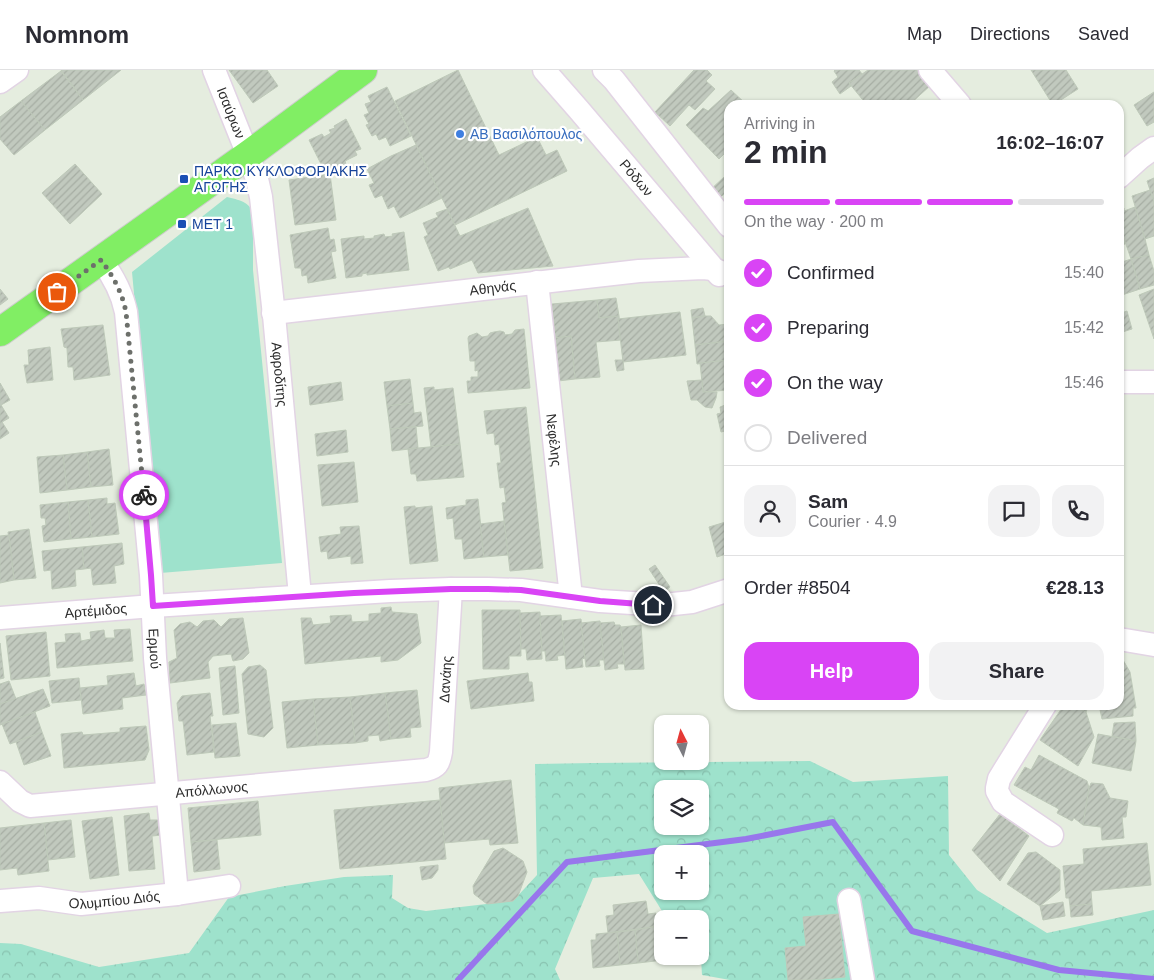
<!DOCTYPE html>
<meta charset="utf-8">
<style>
:root{--surface:#fff;--page:#f2f2f3;--text:#2b2b33;--muted:#7c7c81;--line:#e1e1e2;--accent:#d944f5}
body{margin:0;font-family:Helvetica,sans-serif;background:var(--page);color:var(--text);height:100vh;display:flex;flex-direction:column;font-size:19px;white-space:nowrap}
*{box-sizing:border-box;margin:0}
p{font-size:16px;color:var(--muted)}
.icon{flex:none;width:28px;height:28px;fill:none;stroke:currentColor;stroke-width:2;stroke-linecap:round;stroke-linejoin:round}
.map{position:relative;flex:1;overflow:hidden}
.sheet{position:absolute;left:724px;top:30px;width:400px;height:610px;display:flex;flex-direction:column;background:var(--surface);border-radius:15px;box-shadow:0 1px 4px #0004}
.sheet>*{flex:none}
.needle{width:32px;rotate:354deg}
.fabs{position:absolute;left:654px;top:645px;display:grid;gap:10px}
.fabs a{display:grid;place-items:center;width:55px;height:55px;border-radius:10px;background:var(--surface);box-shadow:0 1px 4px #0004;font-size:25px}
.pin{position:absolute;display:grid;place-items:center;width:42px;height:42px;color:#fff;margin:-21px;border:2px solid #fff;border-radius:50%;box-shadow:0 1px 5px #0007}
.courier{position:absolute;display:grid;place-items:center;width:50px;height:50px;margin:-25px;border:4px solid #d944f5;border-radius:50%;background:#fff;color:#222;box-shadow:0 1px 6px #0007}
.head em{font-style:normal;font-weight:600}
.head div{display:flex;flex-direction:column-reverse}
.head{display:flex;align-items:center;justify-content:space-between;height:85px;padding:0 20px}
h1{font-size:32px;font-weight:600;line-height:38px}
.bar{display:grid;grid-template-columns:repeat(4,1fr);gap:8px 5px;align-content:center;height:60px;padding:0 20px}
.bar i{height:6px;border-radius:4px;background:var(--line)}
.bar .current{background:var(--accent)}
.bar p{grid-column:span 4}
.line{display:flex;align-items:center;gap:12px;padding:0 20px;border-top:1px solid var(--line)}
.line div{flex:1}
.round{display:grid;place-items:center;flex:none;width:52px;height:52px;border-radius:15px;background:var(--page)}
ol{padding:0 20px;list-style:none}
li{display:flex;align-items:center;gap:15px;height:55px}
li p{margin-inline-start:auto}
li .icon{padding:5px;border-radius:50%;background:var(--accent);color:#fff;stroke-width:4}
li:last-child{color:var(--muted)}
li i{width:28px;height:28px;border:2px solid var(--line);border-radius:50%}
.action{display:flex;gap:10px;margin-top:auto;padding:10px 20px}
.action a{flex:1;height:58px;border-radius:15px;background:var(--accent);color:#fff;font-size:20px;font-weight:600;line-height:58px;text-align:center}
.action a+a{background:var(--page);color:var(--text)}
header{display:flex;align-items:center;gap:30px;box-sizing:border-box;height:70px;padding:0 25px;background:var(--surface);border-bottom:1px solid var(--line)}
header strong{font-size:24px}
nav{display:flex;gap:28px;margin-inline-start:auto;font-size:18px}
.map>svg:first-child{display:block}
</style>
<header>
<strong>Nomnom</strong>
<nav><a>Map</a><a>Directions</a><a>Saved</a></nav>
</header>
<div class="map">
<svg width="1154" height="910" viewBox="0 0 1154 910">
<defs>
<pattern id="forest-crowns" width="20" height="18" patternUnits="userSpaceOnUse" patternTransform="scale(1.25)"><rect width="20" height="18" fill="#9ee2cc"/><path d="M2 6a3 3 0 1 1 6 0M12 15a3 3 0 1 1 6 0" fill="none" stroke="#88c2af"/></pattern>
<pattern id="building-hatch" width="6" height="6" patternUnits="userSpaceOnUse" patternTransform="scale(1.25)"><rect width="6" height="6" fill="#c1c9be"/><path d="M-1 1l2-2M0 6l6-6M5 7l2-2" fill="none" stroke="#a6ada3"/></pattern>
</defs>
<rect width="100%" height="100%" fill="#e5eddf"/>
<path fill="#9ee2cc" d="M227 127C238 130 250 131 253 144V200L282 493 160 503 132 202Z"/>
<path fill="url(#forest-crowns)" fill-rule="evenodd" d="M810 691 853 712 948 706 949 785 977 820 1047 863 1154 840V910H730L702 905 700 872V849H667L639 804 593 808 555 899 560 910H0V873L21 874 99 897 189 883 229 827 285 816 344 807 393 805 392 828 408 838 426 841 513 831 537 805 535 694 593 693ZM662 719H700V756H662ZM662 784H700V821H662Z"/>
<g fill="none" stroke-linecap="round" stroke-linejoin="round">
<polyline stroke="#9876ec" stroke-width="6" points="458,910 567,792 746,769 833,752 912,861 1059,900 1154,909"/>
</g>
<g fill="url(#building-hatch)" stroke="#bec9b9">
<polygon points="61,0 121,0 83,30"/>
<polygon points="229,0 267,0 278,16 253,33"/>
<polygon points="458,0 499,85 537,67 546,85 557,80 567,101 455,155 395,31"/>
<polygon points="694,0 707,0 712,5 706,11 715,19 695,40 689,35 670,56 655,42"/>
<polygon points="835,0 859,0 862,4 849,13 851,16 840,24 832,12 838,7 834,1"/>
<polygon points="868,0 922,0 932,14 909,35 867,35 849,13"/>
<polygon points="1031,0 1066,0 1078,19 1053,35"/>
<polygon points="61,1 83,30 45,60 21,31"/>
<polygon points="387,17 411,66 390,76 386,67 379,70 376,64 372,66 366,55 369,54 364,45 369,43 365,34 371,32 368,26"/>
<polygon points="731,20 747,35 729,35 729,79 719,89 686,55 703,38 708,41"/>
<polygon points="1154,22 1154,52 1147,56 1134,35"/>
<polygon points="21,31 45,60 14,85 0,69 0,47"/>
<polygon points="346,49 361,79 355,81 357,85 345,91 346,94 326,104 309,70 322,64 324,67 331,63 329,60 335,58 334,56"/>
<polygon points="416,75 442,128 400,148 394,136 388,139 382,125 375,128 369,115 374,113 367,99 391,86"/>
<polygon points="75,94 102,124 70,154 42,123"/>
<polygon points="330,104 336,150 295,155 289,110"/>
<polygon points="724,107 729,112 729,120 716,131 708,122"/>
<polygon points="1154,108 1154,132 1147,111"/>
<polygon points="1150,120 1154,132 1154,166 1145,169 1132,126"/>
<polygon points="1135,137 1145,169 1149,185 1131,189 1119,154 1119,140 1124,138 1124,141"/>
<polygon points="528,138 553,196 478,203 472,190 450,199 449,197 438,201 424,167 428,165 423,153 438,147 436,143 447,139 460,166"/>
<polygon points="1119,154 1125,174 1119,176"/>
<polygon points="328,158 330,170 334,169 336,181 331,182 336,208 308,213 307,205 302,206 301,198 295,198 290,165"/>
<polygon points="404,162 409,200 367,205 367,203 362,204 362,206 346,208 341,169 364,166 364,169 374,168 374,166 384,164 385,167 393,166 392,164"/>
<polygon points="1149,185 1154,201 1154,215 1140,219 1131,189"/>
<polygon points="1131,189 1140,219 1119,226 1119,193"/>
<polygon points="0,219 8,229 0,235"/>
<polygon points="1154,219 1154,269 1139,225"/>
<polygon points="616,228 619,246 599,248 597,230"/>
<polygon points="597,230 599,248 619,246 621,270 596,272 600,307 575,309 571,266 555,268 552,234"/>
<polygon points="703,238 705,246 692,248 691,240"/>
<polygon points="1127,241 1132,259 1119,263 1119,244"/>
<polygon points="680,242 686,285 623,292 618,249"/>
<polygon points="705,246 711,246 719,255 729,254 729,271 695,275 692,248"/>
<polygon points="103,255 110,305 74,310 73,297 68,297 67,278 64,277 61,259"/>
<polygon points="524,259 530,318 468,323 467,311 471,311 471,307 478,307 478,300 475,301 475,291 470,291 468,268 469,266 477,263 482,267 488,266 490,263 494,262 500,261 504,262 505,265 512,264 515,260"/>
<polygon points="571,266 575,309 558,311 555,268"/>
<polygon points="729,271 729,290 697,294 695,275"/>
<polygon points="50,277 53,310 27,313 24,295 29,295 28,280"/>
<polygon points="615,290 623,290 624,300 617,301"/>
<polygon points="729,290 729,320 703,322 700,293"/>
<polygon points="410,309 413,333 387,336 384,312"/>
<polygon points="702,310 703,322 717,322 716,328 712,338 705,337 697,330 691,330 687,311"/>
<polygon points="341,312 343,330 310,335 308,317"/>
<polygon points="0,313 10,330 1,335 9,348 2,352 9,363 0,369"/>
<polygon points="434,317 434,320 453,318 460,374 431,377 424,318"/>
<polygon points="728,330 729,360 721,362 717,344 721,343 720,337 728,334"/>
<polygon points="413,333 414,343 421,342 423,356 390,359 387,336"/>
<polygon points="526,337 543,498 510,501 502,433 506,432 504,417 500,418 497,393 501,393 499,374 495,375 494,363 487,364 484,341"/>
<polygon points="416,357 418,378 392,381 390,359"/>
<polygon points="346,360 348,382 317,386 315,364"/>
<polygon points="460,374 464,407 417,411 416,404 411,404 408,379"/>
<polygon points="109,379 113,415 91,417 87,382"/>
<polygon points="87,382 91,417 67,420 63,385"/>
<polygon points="63,385 67,420 40,423 37,387"/>
<polygon points="354,392 358,432 322,436 318,395"/>
<polygon points="107,428 107,434 115,433 119,464 92,467 88,430"/>
<polygon points="478,429 484,487 464,489 462,469 455,469 453,448 447,449 446,438 466,435 466,430"/>
<polygon points="88,430 92,467 71,469 68,432"/>
<polygon points="68,432 71,469 44,472 42,456 46,455 45,448 41,448 40,435"/>
<polygon points="415,436 415,438 432,436 438,491 410,494 404,437"/>
<polygon points="504,451 508,485 484,487 480,454"/>
<polygon points="729,451 729,483 717,487 709,457"/>
<polygon points="359,456 363,493 351,494 351,486 328,489 327,481 321,482 319,467 341,464 340,457"/>
<polygon points="29,459 36,508 14,510 8,462"/>
<polygon points="9,465 14,510 0,513 0,466"/>
<polygon points="122,473 124,494 114,496 116,513 93,515 91,498 84,499 82,477"/>
<polygon points="82,477 84,499 75,500 76,516 52,519 51,500 44,501 42,481"/>
<polygon points="655,495 670,517 664,522 649,499"/>
<polygon points="391,537 392,542 417,544 421,573 398,590 381,592 381,586 305,594 301,548 311,548 313,555 331,553 330,546 351,545 352,552 369,551 369,544 381,543 381,538"/>
<polygon points="482,540 520,540 521,586 509,586 509,599 483,599"/>
<polygon points="540,542 542,589 527,590 526,579 521,579 520,543"/>
<polygon points="561,545 565,585 557,586 558,590 546,591 545,581 542,581 540,546"/>
<polygon points="243,548 249,583 243,589 233,591 231,584 213,586 208,592 210,608 170,613 169,592 177,588 174,560 180,554 190,552 197,557 203,551 214,550 221,557 229,549"/>
<polygon points="581,549 585,588 582,589 583,597 566,599 562,551"/>
<polygon points="600,551 604,590 599,590 600,596 586,597 581,553"/>
<polygon points="614,552 615,555 620,555 621,557 624,594 617,594 618,598 605,600 600,553"/>
<polygon points="641,555 644,599 625,600 621,557"/>
<polygon points="130,559 133,591 57,598 55,573 66,572 65,564 80,563 81,571 91,569 90,562 104,560 105,568 115,568 114,560"/>
<polygon points="46,562 50,606 11,610 6,566"/>
<polygon points="0,573 4,608 0,609"/>
<polygon points="1119,590 1123,590 1130,602 1136,638 1133,638 1133,646 1102,649 1099,635 1119,635"/>
<polygon points="260,595 266,600 273,658 264,667 248,664 242,604 248,597"/>
<polygon points="235,596 239,643 223,645 219,598"/>
<polygon points="134,603 136,616 144,614 146,625 122,628 123,639 83,644 80,618 108,615 107,606"/>
<polygon points="528,603 529,612 532,612 534,631 471,639 467,611"/>
<polygon points="79,608 81,630 52,633 49,611"/>
<polygon points="9,611 16,629 0,634 0,614"/>
<polygon points="43,619 50,636 0,655 0,634"/>
<polygon points="417,620 421,657 410,658 411,667 391,669 385,623"/>
<polygon points="210,623 213,646 210,646 214,682 187,685 183,651 179,651 177,633 182,626"/>
<polygon points="385,623 391,669 380,671 379,665 368,666 368,671 355,673 350,627"/>
<polygon points="350,627 355,673 318,675 313,629"/>
<polygon points="313,629 318,675 287,678 282,632"/>
<polygon points="1064,635 1073,635 1086,642 1094,667 1078,696 1040,670"/>
<polygon points="1073,635 1089,635 1086,642"/>
<polygon points="35,642 42,662 10,674 2,654"/>
<polygon points="1135,652 1136,671 1112,666 1114,653"/>
<polygon points="236,653 240,686 215,688 212,655"/>
<polygon points="146,656 149,680 145,690 64,698 61,664 82,662 83,665 120,662 120,658"/>
<polygon points="42,662 51,686 24,695 16,672"/>
<polygon points="1098,664 1136,671 1131,701 1092,693"/>
<polygon points="1039,685 1087,711 1089,718 1083,755 1074,748 1072,751 1057,743 1059,739 1014,715 1025,697 1031,700"/>
<polygon points="511,710 518,773 490,775 489,769 444,773 439,718"/>
<polygon points="1091,713 1103,714 1110,728 1128,731 1126,747 1122,747 1124,768 1102,770 1101,757 1083,755 1089,718"/>
<polygon points="440,730 446,789 340,799 334,740"/>
<polygon points="258,731 261,765 191,772 188,738"/>
<polygon points="149,743 150,750 160,750 162,765 152,766 155,799 129,801 124,746"/>
<polygon points="1000,744 1029,766 1000,811 972,780"/>
<polygon points="112,747 119,805 90,809 82,751"/>
<polygon points="71,750 75,787 48,790 44,753"/>
<polygon points="44,753 49,801 18,805 17,798 0,800 0,758"/>
<polygon points="217,770 220,799 194,802 191,772"/>
<polygon points="1147,773 1151,815 1091,821 1092,834 1070,836 1069,828 1066,828 1063,796 1084,794 1083,779"/>
<polygon points="503,778 523,791 527,802 518,826 513,831 487,834 474,824 473,816 494,781"/>
<polygon points="1036,782 1060,800 1060,820 1040,836 1007,814 1028,783"/>
<polygon points="438,795 438,800 432,808 422,810 420,797"/>
<polygon points="646,831 648,844 656,843 659,856 608,863 606,846 614,845 613,835"/>
<polygon points="1063,832 1065,846 1043,850 1040,836"/>
<polygon points="1092,834 1093,845 1071,847 1070,836"/>
<polygon points="839,844 845,907 813,910 788,910 785,878 806,876 803,847"/>
<polygon points="659,856 664,890 638,893 635,860"/>
<polygon points="635,860 638,893 620,895 617,862"/>
<polygon points="617,862 620,895 593,898 591,870 596,870 596,864"/>
</g>
<g fill="none" stroke-linecap="round" stroke-linejoin="round">
<defs>
<g id="minor">
<path id="s1" d="M214 0 248 85 257 109 261 127 274 245 300 526"/>
<path id="s2" d="M544 0 579 40 719 205"/>
<polyline points="604,0 614,10 729,156"/>
<polyline points="930,0 960,35"/>
<polyline points="0,12 17,0"/>
<polyline points="1119,107 1140,88 1154,78"/>
<path id="s3" d="M101 190C113 206 122 222 126 242L151 505 155 588 177 824"/>
<path id="s4" d="M537 212 571 527"/>
<path id="s5" d="M273 243 639 201 703 198 713 199 729 205"/>
<polyline points="1119,312 1154,312"/>
<path id="s6" d="M0 548 153 536 390 521 451 519H488L521 520 600 531 664 535 692 532 729 520"/>
<polyline points="1119,569 1154,575"/>
<polyline points="1045,635 1005,699 999,709 997,718 997,721 1003,732 1052,765"/>
<path id="s7" d="M0 712 20 731 30 736 426 700C437 697 439 694 441 682L451 519"/>
<polyline points="849,830 863,910"/>
<path id="s8" d="M0 831 39 828 81 834 177 824 229 816"/>
</g>
<polyline id="major" points="0,262 248,85 363,0"/>
</defs>
<use href="#minor" stroke="#e2d4e4" stroke-width="25"/>
<use href="#major" stroke="#ccc" stroke-width="30"/>
<use href="#minor" stroke="#fff" stroke-width="22"/>
<use href="#major" stroke="#81ee64" stroke-width="28"/>
</g>
<g fill="none" stroke-linecap="round" stroke-linejoin="round">
<path stroke="#6d706b" stroke-width="5" stroke-dasharray="0 9" d="M57 222 101 190C113 206 122 222 126 242L144 425"/>
<polyline stroke="#d944f5" stroke-width="6" points="144,425 151,505 153,536 354,523 451,519 488,519 521,520 600,531 653,535"/>
</g>
<circle fill="#3f7fe0" stroke="#fff" stroke-width="2" cx="460" cy="64" r="5"/>
<g fill="#1a4fb4" stroke="#fff" stroke-width="2">
<rect x="179" y="104" width="10" height="10" rx="2.5"/>
<rect x="177" y="149" width="10" height="10" rx="2.5"/>
</g>
<g text-anchor="middle" dominant-baseline="central" stroke-width="4.5" stroke-linejoin="round" paint-order="stroke">
<g font-size="14" fill="#2c2c2c" stroke="#fff">
<text stroke="none"><textPath href="#s1" startOffset="46">Ισαύρων</textPath></text>
<text stroke="none"><textPath href="#s2" startOffset="142">Ρόδων</textPath></text>
<text stroke="none"><textPath href="#s5" startOffset="221">Αθηνάς</textPath></text>
<text stroke="none"><textPath href="#s1" startOffset="314">Αφροδίτης</textPath></text>
<text stroke="none"><textPath href="#s4" startOffset="159">Νεφέλης</textPath></text>
<text stroke="none"><textPath href="#s6" startOffset="96">Αρτέμιδος</textPath></text>
<text stroke="none"><textPath href="#s3" startOffset="396">Ερμού</textPath></text>
<text stroke="none"><textPath href="#s7" startOffset="535">Δανάης</textPath></text>
<text stroke="none"><textPath href="#s7" startOffset="221">Απόλλωνος</textPath></text>
<text stroke="none"><textPath href="#s8" startOffset="115">Ολυμπίου Διός</textPath></text>
</g>
<g font-size="14" fill="#366cbe" stroke="#fff" text-anchor="start">
<text x="470" y="64">ΑΒ Βασιλόπουλος</text>
</g>
<g font-size="14" fill="#164399" stroke="#fff" text-anchor="start">
<text x="194" y="101">ΠΑΡΚΟ ΚΥΚΛΟΦΟΡΙΑΚΗΣ<tspan x="194" dy="16">ΑΓΩΓΗΣ</tspan></text>
<text x="192" y="154">ΜΕΤ 1</text>
</g>
</g>
</svg>
<div class="fabs">
<a><svg class="needle" viewBox="-14 -14 28 28"><path d="M0-13l5 13h-10z" fill="#e53935"/><path d="M0 13l5-13h-10z" fill="#7c7c81"/></svg></a>
<a><svg class="icon" aria-label="layers" viewBox="0 0 24 24"><path d="M12 4l9 5-9 5-9-5zM3 14l9 5 9-5"/></svg></a>
<a>+</a>
<a>−</a>
</div>
<div class="pin" style="left:57px;top:222px;background:#ea580c"><svg class="icon" aria-label="bag" viewBox="0 0 24 24"><path d="M5 8h14l-1 12H6zM9 8a3 3 0 0 1 6 0"/></svg></div>
<div class="pin" style="left:653px;top:535px;background:#1f2937"><svg class="icon" aria-label="home" viewBox="0 0 24 24"><path d="M3 11l9-7 9 7M6 9v11h12V9"/></svg></div>
<div class="courier" style="left:144px;top:425px"><svg class="icon" aria-label="bike" viewBox="0 0 24 24"><circle cx="6" cy="16" r="4"/><circle cx="18" cy="16" r="4"/><path d="M6 16l4-8h5l3 8M10 8l3 8H6M13 5h3"/></svg></div>
<section class="sheet">
<div class="head"><div><h1>2 min</h1><p>Arriving in</p></div><em>16:02–16:07</em></div>
<div class="bar"><i class="current"></i><i class="current"></i><i class="current"></i><i></i><p>On the way · 200 m</p></div>
<ol>
<li><svg class="icon" aria-label="check" viewBox="0 0 24 24"><path d="M5 12l5 5 9-10"/></svg>Confirmed<p>15:40</p></li>
<li><svg class="icon" aria-label="check" viewBox="0 0 24 24"><path d="M5 12l5 5 9-10"/></svg>Preparing<p>15:42</p></li>
<li><svg class="icon" aria-label="check" viewBox="0 0 24 24"><path d="M5 12l5 5 9-10"/></svg>On the way<p>15:46</p></li>
<li><i></i>Delivered</li>
</ol>
<div class="line" style="height:90px"><a class="round"><svg class="icon" aria-label="person" viewBox="0 0 24 24"><circle cx="12" cy="8" r="4"/><path d="M4 21q1-7 8-7t8 7"/></svg></a><div><b>Sam</b><p>Courier · 4.9</p></div><a class="round"><svg class="icon" aria-label="chat" viewBox="0 0 24 24"><path d="M4 5h16v11H9l-5 4z"/></svg></a><a class="round"><svg class="icon" aria-label="phone" viewBox="0 0 24 24"><path d="M5 4h4l2 5-3 2q2 4 5 5l2-3 5 2v4C11 20 4 13 5 4z"/></svg></a></div>
<div class="line" style="height:65px"><div>Order #8504</div><b>€28.13</b></div>
<div class="action"><a>Help</a><a>Share</a></div>
</section>
</div>
